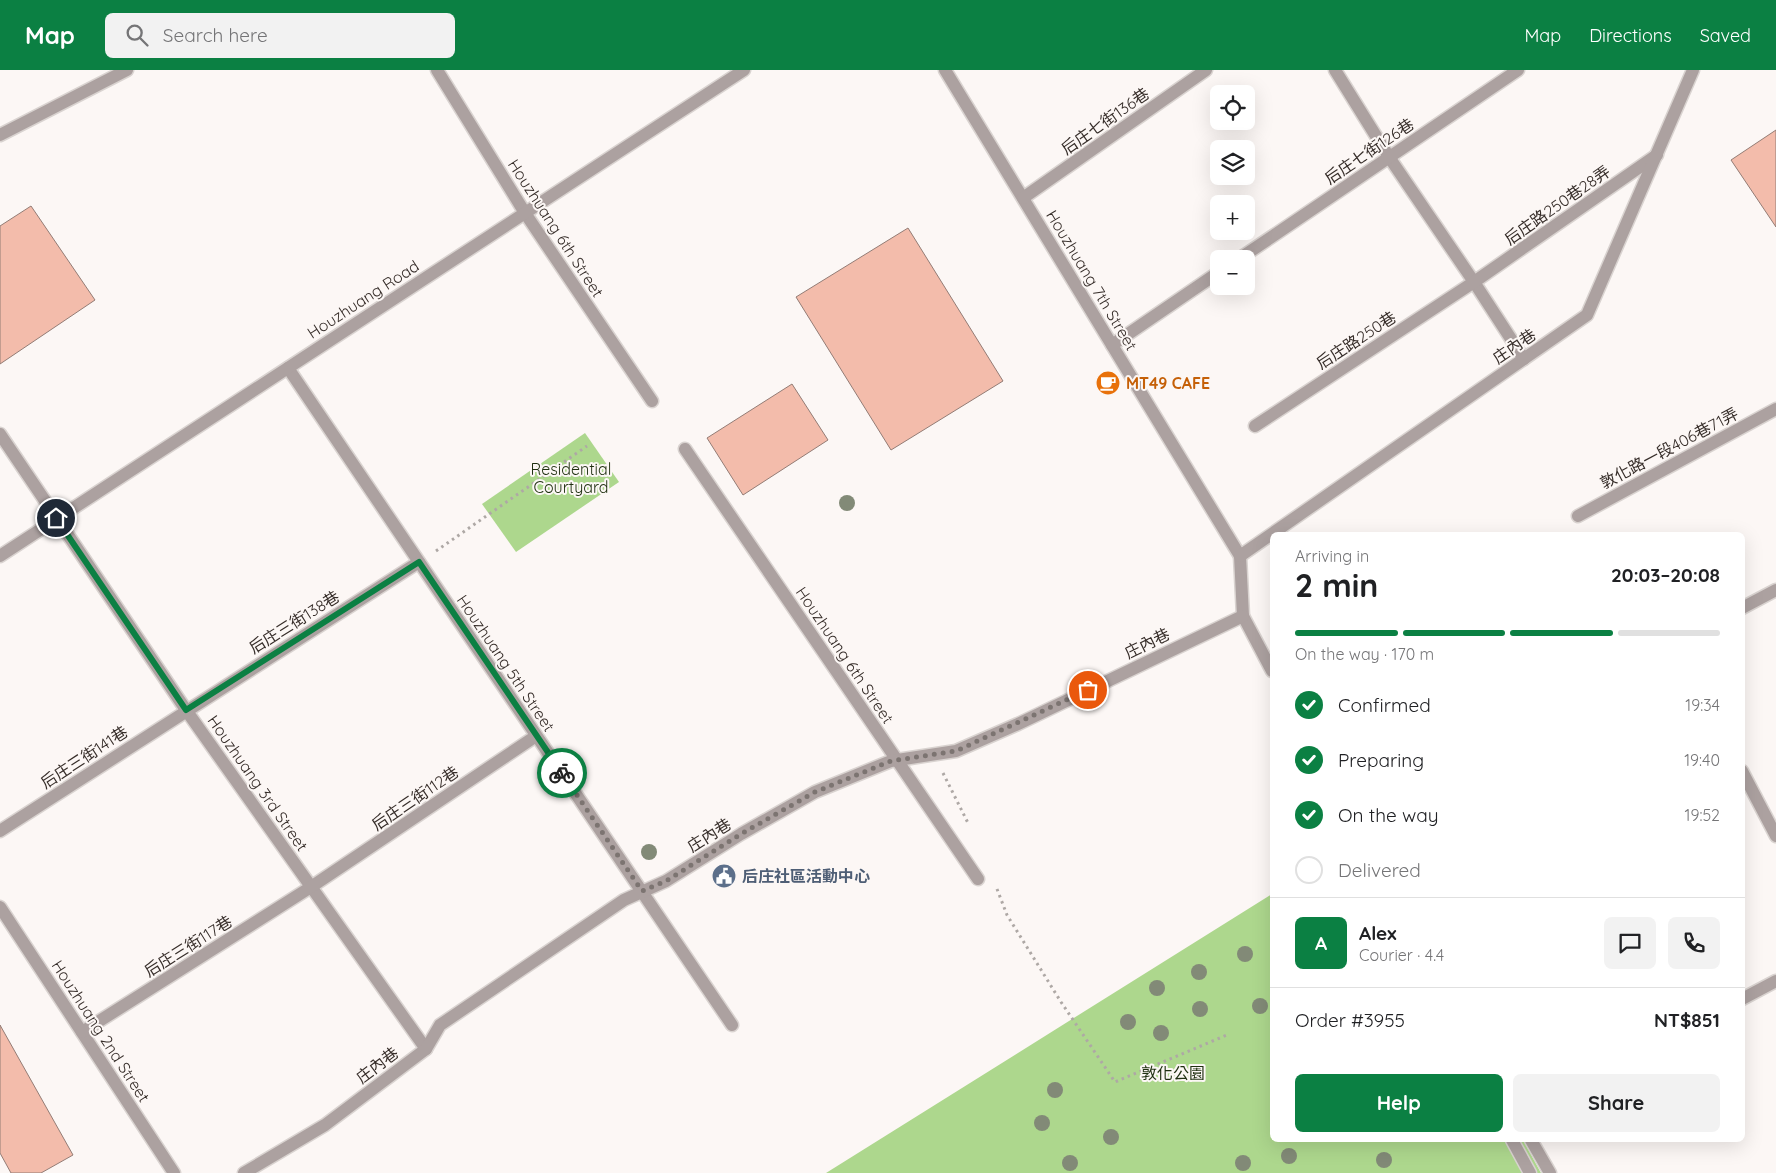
<!DOCTYPE html>
<meta charset="utf-8">
<style>
:root{--surface:#fff;--page:#f2f2f2;--text:#202124;--muted:#757577;--line:#e0e0e0;--accent:#0b8043}
body{margin:0;font-family:Quicksand,"Noto Sans TC",sans-serif;background:var(--page);color:var(--text);height:100vh;display:flex;flex-direction:column;font-size:19px;white-space:nowrap}
*{box-sizing:border-box;margin:0}
p{font-size:16px;color:var(--muted)}
.icon{flex:none;width:28px;height:28px;fill:none;stroke:currentColor;stroke-width:2;stroke-linecap:round;stroke-linejoin:round}
.map{position:relative;flex:1;overflow:hidden}
.drawer{position:absolute;left:1270px;top:462px;width:475px;height:610px;display:flex;flex-direction:column;background:var(--surface);border-radius:8px;box-shadow:0 5px 20px #0002}
.drawer>*{flex:none}
.buttons{position:absolute;left:1210px;top:15px;display:grid;gap:10px}
.buttons a{display:grid;place-items:center;width:45px;height:45px;border-radius:8px;background:var(--surface);box-shadow:0 5px 20px #0002;font-size:25px}
.pin{position:absolute;display:grid;place-items:center;width:42px;height:42px;color:#fff;margin:-21px;border:2px solid #fff;border-radius:50%;box-shadow:0 1px 5px #0007}
.courier{position:absolute;display:grid;place-items:center;width:50px;height:50px;margin:-25px;border:4px solid #0b8043;border-radius:50%;background:#fff;color:#222;box-shadow:0 1px 6px #0007}
.overview em{font-style:normal;font-weight:700}
.overview div{display:flex;flex-direction:column-reverse}
.overview{display:flex;align-items:center;justify-content:space-between;height:85px;padding:0 25px}
h1{font-size:32px;font-weight:700;line-height:38px}
.bar{display:grid;grid-template-columns:repeat(4,1fr);gap:8px 5px;align-content:center;height:60px;padding:0 25px}
.bar i{height:6px;border-radius:4px;background:var(--line)}
.bar .selected{background:var(--accent)}
.bar p{grid-column:span 4}
.line{display:flex;align-items:center;gap:12px;padding:0 25px;border-top:1px solid var(--line)}
.line div{flex:1}
.round{display:grid;place-items:center;flex:none;width:52px;height:52px;border-radius:8px;background:var(--page)}
ol{padding:0 25px;list-style:none}
li{display:flex;align-items:center;gap:15px;height:55px}
li p{margin-inline-start:auto}
li .icon{padding:5px;border-radius:50%;background:var(--accent);color:#fff;stroke-width:4}
li:last-child{color:var(--muted)}
li i{width:28px;height:28px;border:2px solid var(--line);border-radius:50%}
.cta{display:flex;gap:10px;margin-top:auto;padding:10px 25px}
.cta a{flex:1;height:58px;border-radius:8px;background:var(--accent);color:#fff;font-size:20px;font-weight:700;line-height:58px;text-align:center}
.cta a+a{background:var(--page);color:var(--text)}
header{display:flex;align-items:center;gap:30px;box-sizing:border-box;height:70px;padding:0 25px;background:var(--accent);color:#fff}
header strong{font-size:24px}
nav{display:flex;gap:28px;margin-inline-start:auto;font-size:18px}
.search{width:350px;height:45px;background:var(--page);display:flex;align-items:center;gap:12px;box-sizing:border-box;padding:0 18px;border-radius:8px;color:var(--muted);font-size:19px}
.map>svg:first-child{display:block}
</style>
<header>
<strong>Map</strong>
<div class="search"><svg class="icon" aria-label="search" viewBox="0 0 24 24"><circle cx="10" cy="10" r="6"/><path d="M15 15l6 6"/></svg>Search here</div>
<nav><a>Map</a><a>Directions</a><a>Saved</a></nav>
</header>
<div class="map">
<svg width="1776" height="1103" viewBox="0 0 1776 1103">
<rect width="100%" height="100%" fill="#fcf7f5"/>
<g fill="#add78d">
<polygon points="585,363 619,412 516,482 482,434"/>
<polygon points="1272,824 1272,1070 1523,1070 1541,1103 826,1103"/>
</g>
<g fill="#f3bcab" stroke="#937c75">
<polygon points="1776,60 1776,157 1731,90"/>
<polygon points="31,136 95,230 0,294 0,156"/>
<polygon points="908,158 1003,311 891,380 796,227"/>
<polygon points="792,314 828,370 743,425 707,368"/>
<polygon points="0,955 73,1085 41,1103 11,1103 0,1083"/>
</g>
<g fill="none" stroke-linecap="round" stroke-linejoin="round">
<defs>
<polyline id="pedestrian" points="1512,1070 1530,1103"/>
<g id="minor">
<polyline points="437,0 525,143 652,331"/>
<polyline points="945,0 1240,486 1243,546 1272,601"/>
<polyline points="1335,0 1389,87 1474,212 1524,289"/>
<polyline points="0,65 127,0"/>
<polyline points="1023,128 1206,0"/>
<polyline points="1239,189 1518,0"/>
<polyline points="1112,275 1219,202"/>
<polyline points="288,298 732,955"/>
<polyline points="1255,356 1474,212 1657,85"/>
<polyline points="0,364 186,640 426,979"/>
<polyline points="685,379 978,809"/>
<polyline points="1578,446 1776,339"/>
<polyline points="0,486 744,0"/>
<polyline points="1240,486 1587,245 1693,0"/>
<polyline points="1742,538 1776,520"/>
<polyline points="1742,701 1776,766"/>
<polyline points="0,761 419,492"/>
<polyline points="0,837 174,1103"/>
<polyline points="1742,929 1776,911"/>
<polyline points="82,962 311,817 536,666"/>
<polyline points="1531,1070 1550,1103"/>
<polyline points="244,1103 325,1055 426,979 440,955 624,830 666,811 741,764 815,722 891,691 956,681 1018,654 1243,546"/>
</g>
</defs>
<use href="#pedestrian" stroke="#d9d3d0" stroke-width="15"/>
<use href="#minor" stroke="#d9d3d0" stroke-width="15"/>
<g stroke="#aea8a5" stroke-width="3" stroke-dasharray="2.5 4" stroke-linecap="butt">
<polyline points="436,481 587,376"/>
<polyline points="943,703 968,753"/>
<polyline points="997,819 1007,845 1061,932 1115,1012 1227,965"/>
</g>
<use href="#pedestrian" stroke="#aca1a0" stroke-width="12"/>
<use href="#minor" stroke="#aca1a0" stroke-width="12"/>
</g>
<g fill="#828a77">
<circle cx="847" cy="433" r="8"/>
<circle cx="649" cy="782" r="8"/>
<circle cx="1245" cy="884" r="8"/>
<circle cx="1199" cy="902" r="8"/>
<circle cx="1157" cy="918" r="8"/>
<circle cx="1260" cy="936" r="8"/>
<circle cx="1200" cy="939" r="8"/>
<circle cx="1128" cy="952" r="8"/>
<circle cx="1161" cy="963" r="8"/>
<circle cx="1055" cy="1020" r="8"/>
<circle cx="1042" cy="1053" r="8"/>
<circle cx="1111" cy="1067" r="8"/>
<circle cx="1289" cy="1086" r="8"/>
<circle cx="1384" cy="1090" r="8"/>
<circle cx="1070" cy="1093" r="8"/>
<circle cx="1243" cy="1093" r="8"/>
</g>
<g fill="none" stroke-linecap="round" stroke-linejoin="round">
<polyline stroke="#7c7471" stroke-width="5" stroke-dasharray="0 9" points="562,703 642,821 666,811 741,764 815,722 891,691 956,681 1088,620"/>
<polyline stroke="#0b8043" stroke-width="6" points="56,448 186,640 419,492 562,703"/>
</g>
<defs>
<symbol id="cafe-disc" viewBox="-11 -11 22 22"><circle r="9.5" fill="#e8710a" stroke="#fcf7f5"/><path d="M-5.5-4.5H6V0H3Q3 3.5 0 3.5H-2.5Q-5.5 3.5-5.5 0ZM3-3.2v2h1.7v-2ZM-6 4.5H4V6H-6Z" fill="#fff"/></symbol>
<symbol id="civic-disc" viewBox="-11 -11 22 22"><circle r="9.5" fill="#5c6f8a" stroke="#fcf7f5"/><path d="M-.6-6.5H3V-4.5H.6V-3L4-1V1h2V6H-6V1h2V-1L-.6-3ZM-1.2 2.5V6h2.4V2.5Z" fill="#fff"/></symbol>
</defs>
<g fill-rule="evenodd">
<use href="#cafe-disc" x="1094" y="299" width="28" height="28"/>
<use href="#civic-disc" x="710" y="792" width="28" height="28"/>
</g>
<g text-anchor="middle" dominant-baseline="central" stroke-width="4" stroke-linejoin="round" paint-order="stroke">
<g font-size="16" fill="#372e2a" stroke="#fcf7f5">
<text transform="translate(1105 51) rotate(-35)">后庄七街136巷</text>
<text transform="translate(1369 81) rotate(-34)">后庄七街126巷</text>
<text transform="translate(1557 135) rotate(-35)">后庄路250巷28弄</text>
<text transform="translate(556 158) rotate(57)">Houzhuang 6th Street</text>
<text transform="translate(1092 210) rotate(59)">Houzhuang 7th Street</text>
<text transform="translate(363 229) rotate(-33)">Houzhuang Road</text>
<text transform="translate(1356 270) rotate(-33)">后庄路250巷</text>
<text transform="translate(1514 276) rotate(-34)">庄內巷</text>
<text transform="translate(1669 378) rotate(-28)">敦化路一段406巷71弄</text>
<text transform="translate(294 552) rotate(-32)">后庄三街138巷</text>
<text transform="translate(1147 573) rotate(-26)">庄內巷</text>
<text transform="translate(845 585) rotate(56)">Houzhuang 6th Street</text>
<text transform="translate(506 593) rotate(56)">Houzhuang 5th Street</text>
<text transform="translate(84 687) rotate(-33)">后庄三街141巷</text>
<text transform="translate(258 713) rotate(55)">Houzhuang 3rd Street</text>
<text transform="translate(415 728) rotate(-34)">后庄三街112巷</text>
<text transform="translate(709 765) rotate(-32)">庄內巷</text>
<text transform="translate(188 876) rotate(-32)">后庄三街117巷</text>
<text transform="translate(101 961) rotate(57)">Houzhuang 2nd Street</text>
<text transform="translate(377 995) rotate(-37)">庄內巷</text>
</g>
<g font-size="16" font-weight="bold" fill="#c56008" stroke="#fcf7f5" text-anchor="start">
<text x="1126" y="313">MT49 CAFE</text>
</g>
<g font-size="16" fill="#1f3010" stroke="#fcf7f5">
<text x="571" y="399">Residential<tspan x="571" dy="18">Courtyard</tspan></text>
<text x="1173" y="1003">敦化公園</text>
</g>
<g font-size="16" font-weight="bold" fill="#4e5e75" stroke="#fcf7f5" text-anchor="start">
<text x="742" y="806">后庄社區活動中心</text>
</g>
</g>
</svg>
<div class="buttons">
<a><svg class="icon" aria-label="locate" viewBox="0 0 24 24"><circle cx="12" cy="12" r="6"/><path d="M12 2v4M12 18v4M2 12h4M18 12h4"/></svg></a>
<a><svg class="icon" aria-label="layers" viewBox="0 0 24 24"><path d="M12 4l9 5-9 5-9-5zM3 14l9 5 9-5"/></svg></a>
<a>+</a>
<a>−</a>
</div>
<div class="pin" style="left:1088px;top:620px;background:#ea580c"><svg class="icon" aria-label="bag" viewBox="0 0 24 24"><path d="M5 8h14l-1 12H6zM9 8a3 3 0 0 1 6 0"/></svg></div>
<div class="pin" style="left:56px;top:448px;background:#1f2937"><svg class="icon" aria-label="home" viewBox="0 0 24 24"><path d="M3 11l9-7 9 7M6 9v11h12V9"/></svg></div>
<div class="courier" style="left:562px;top:703px"><svg class="icon" aria-label="bike" viewBox="0 0 24 24"><circle cx="6" cy="16" r="4"/><circle cx="18" cy="16" r="4"/><path d="M6 16l4-8h5l3 8M10 8l3 8H6M13 5h3"/></svg></div>
<section class="drawer">
<div class="overview"><div><h1>2 min</h1><p>Arriving in</p></div><em>20:03–20:08</em></div>
<div class="bar"><i class="selected"></i><i class="selected"></i><i class="selected"></i><i></i><p>On the way · 170 m</p></div>
<ol>
<li><svg class="icon" aria-label="check" viewBox="0 0 24 24"><path d="M5 12l5 5 9-10"/></svg>Confirmed<p>19:34</p></li>
<li><svg class="icon" aria-label="check" viewBox="0 0 24 24"><path d="M5 12l5 5 9-10"/></svg>Preparing<p>19:40</p></li>
<li><svg class="icon" aria-label="check" viewBox="0 0 24 24"><path d="M5 12l5 5 9-10"/></svg>On the way<p>19:52</p></li>
<li><i></i>Delivered</li>
</ol>
<div class="line" style="height:90px"><b class="round" style="background:var(--accent);color:#fff">A</b><div><b>Alex</b><p>Courier · 4.4</p></div><a class="round"><svg class="icon" aria-label="chat" viewBox="0 0 24 24"><path d="M4 5h16v11H9l-5 4z"/></svg></a><a class="round"><svg class="icon" aria-label="phone" viewBox="0 0 24 24"><path d="M5 4h4l2 5-3 2q2 4 5 5l2-3 5 2v4C11 20 4 13 5 4z"/></svg></a></div>
<div class="line" style="height:65px"><div>Order #3955</div><b>NT$851</b></div>
<div class="cta"><a>Help</a><a>Share</a></div>
</section>
</div>
